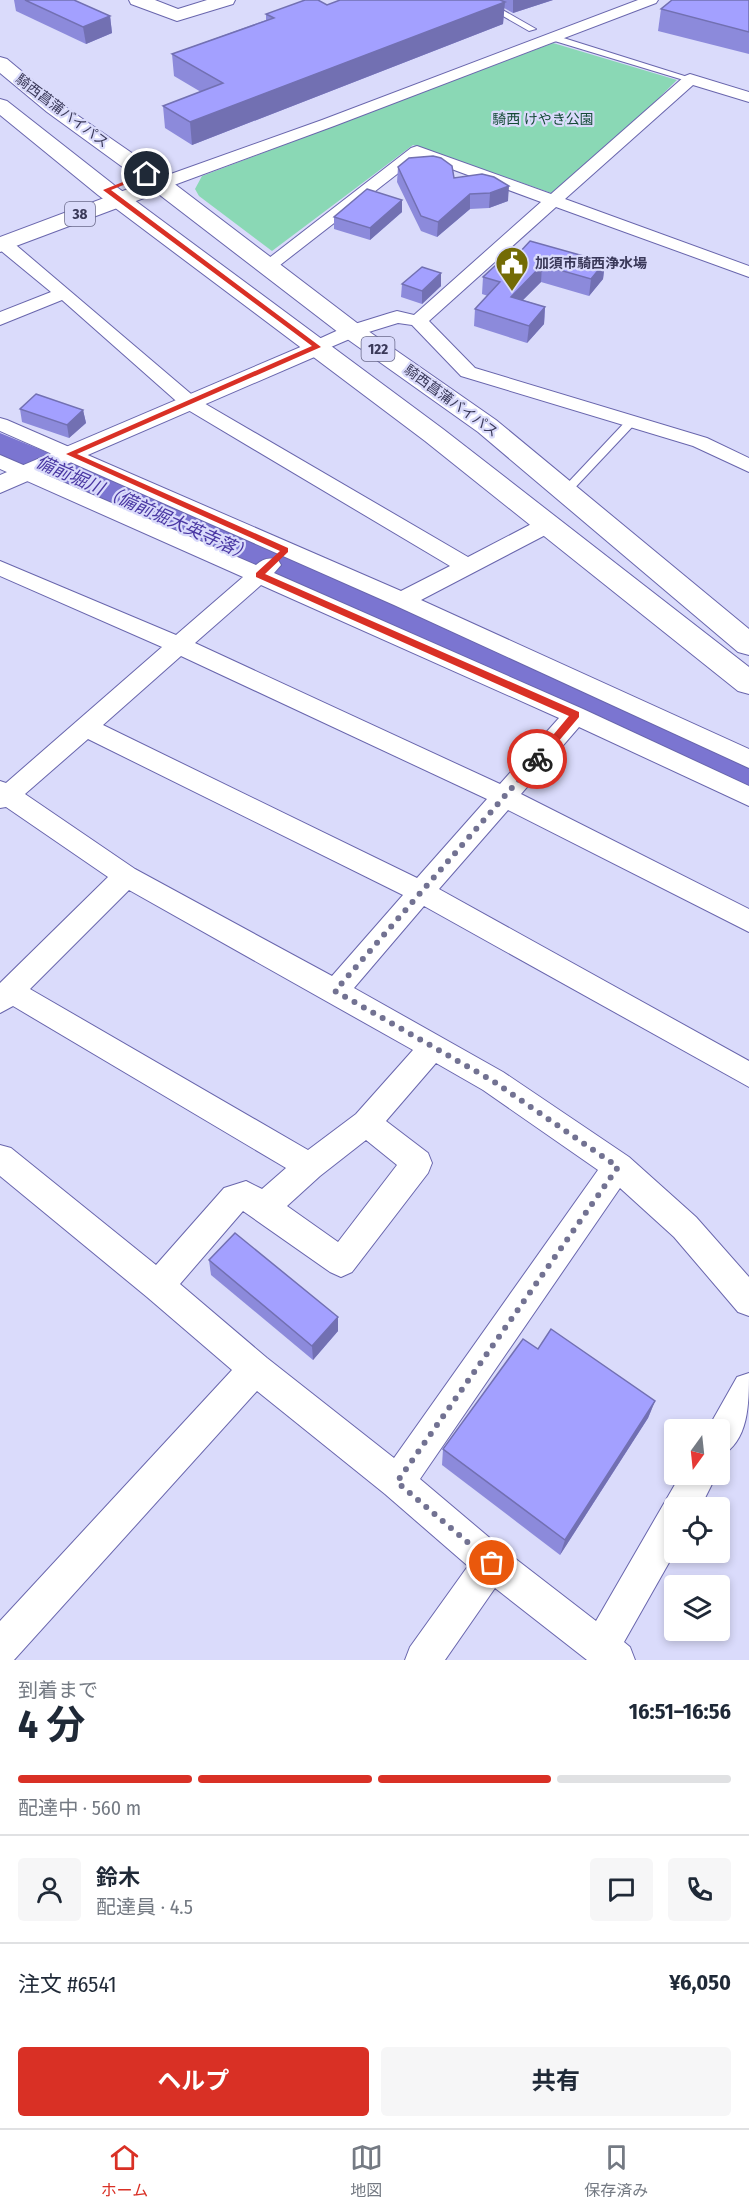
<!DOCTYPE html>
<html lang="ja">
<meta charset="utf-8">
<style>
:root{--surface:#fff;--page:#f6f6f7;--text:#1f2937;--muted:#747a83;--line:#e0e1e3;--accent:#d93025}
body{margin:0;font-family:"Fira Sans Condensed","Noto Sans JP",sans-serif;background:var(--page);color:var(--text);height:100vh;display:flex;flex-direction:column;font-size:22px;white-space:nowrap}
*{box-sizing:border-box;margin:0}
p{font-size:20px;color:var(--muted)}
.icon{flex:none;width:33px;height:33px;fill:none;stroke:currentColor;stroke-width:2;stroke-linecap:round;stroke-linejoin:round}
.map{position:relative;height:1660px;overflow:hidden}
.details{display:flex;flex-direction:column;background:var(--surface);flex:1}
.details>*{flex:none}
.needle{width:39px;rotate:195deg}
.fabs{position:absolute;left:664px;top:1419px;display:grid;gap:12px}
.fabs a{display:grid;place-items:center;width:66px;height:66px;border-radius:6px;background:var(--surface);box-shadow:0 3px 9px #0003;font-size:30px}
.pin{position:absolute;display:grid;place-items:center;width:51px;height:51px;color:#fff;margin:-26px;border:3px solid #fff;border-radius:50%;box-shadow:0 2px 6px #0007}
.courier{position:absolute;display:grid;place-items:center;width:60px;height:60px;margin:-30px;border:4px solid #d93025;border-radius:50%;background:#fff;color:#222;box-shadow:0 2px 8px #0007}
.summary em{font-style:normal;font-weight:700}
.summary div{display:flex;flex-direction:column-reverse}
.summary{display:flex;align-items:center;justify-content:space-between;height:102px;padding:0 18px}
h1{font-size:39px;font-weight:700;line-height:45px}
.bar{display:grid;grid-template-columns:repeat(4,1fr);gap:9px 6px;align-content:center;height:72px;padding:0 18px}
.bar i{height:8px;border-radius:4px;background:var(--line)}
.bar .on{background:var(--accent)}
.bar p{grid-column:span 4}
.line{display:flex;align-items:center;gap:15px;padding:0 18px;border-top:2px solid var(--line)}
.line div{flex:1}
.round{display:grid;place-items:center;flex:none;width:63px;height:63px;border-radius:6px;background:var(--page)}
.action{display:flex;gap:12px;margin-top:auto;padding:12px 18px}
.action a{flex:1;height:69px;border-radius:6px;background:var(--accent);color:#fff;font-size:24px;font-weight:700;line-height:69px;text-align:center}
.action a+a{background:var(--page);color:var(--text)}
.dock{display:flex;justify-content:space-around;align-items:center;height:84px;border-top:2px solid var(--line);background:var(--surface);font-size:16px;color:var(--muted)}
.dock a{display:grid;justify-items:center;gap:3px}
.dock .on{color:var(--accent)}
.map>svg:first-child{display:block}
</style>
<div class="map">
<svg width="749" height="1660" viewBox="0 0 749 1660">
<rect width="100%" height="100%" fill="#dadbfb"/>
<polygon fill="#8ad8b5" points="553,43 677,80 560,196 413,145 272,251 199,196 195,189 202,176"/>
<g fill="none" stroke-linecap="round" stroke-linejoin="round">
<polygon fill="#7b75d1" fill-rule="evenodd" points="0,433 151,495 749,761 749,793 735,788 127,511 0,455"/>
<defs>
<g id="service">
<polygon points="475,0 485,0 536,29 529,31"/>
<polygon points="548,35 554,35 694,79 687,81 548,39"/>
<polygon points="630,420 634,421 634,425 571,492 563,492 563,488 626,421"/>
</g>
<g id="minor">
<polygon points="638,0 658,0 656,3 334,126 166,188 160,189 152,184 154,180 322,120"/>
<polygon points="690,74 749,92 749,102 693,85 565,199 749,266 749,277 556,207 429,321 475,368 707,438 749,458 749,472 693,446 461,376 412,325 398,323 359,335 317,353 310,351 308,347 310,343 345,327 390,313 397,311 414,315 541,202 419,157 275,269 263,269 260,265 411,148 417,146 551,194 685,76"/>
<polygon points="4,239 10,240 197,399 468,557 539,520 547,518 555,520 558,525 555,530 421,600 749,749 749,768 394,605 0,431 0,418 7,420 401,591 450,566 183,407 62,300 0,325 0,312 51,292 0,250 0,240"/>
<path d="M0 455 256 565C263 559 268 557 278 560L281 565 274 573 583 709 749 786V806L579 727 521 794 749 909V932L508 810 439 889 749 1061V1087L424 906 354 988 503 1072 629 1157 696 1217 749 1277V1316L738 1312 674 1237 620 1188 420 1479 504 1550 596 1621 681 1474H717L700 1508H675V1552L624 1642 630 1647 635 1660H587L495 1588 445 1660H405L410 1647 468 1566 385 1494 257 1391 14 1660H0V1621L232 1370 147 1297 0 1176V1145L11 1148 156 1265 224 1188 246 1181 262 1189 286 1168 13 1006 0 1013V983L108 877 6 807 0 808V781L6 783 162 647 0 576V561L176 635 243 577 0 469ZM261 585 559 718 500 784 195 643ZM181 656 487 799 417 878 103 725ZM88 739 403 895 332 976 135 869 25 794ZM129 890 413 1050 356 1114 308 1150 30 989ZM436 1063 483 1090 598 1170 394 1458 267 1358 180 1284 243 1211 330 1272 341 1277 352 1272 428 1173 432 1163 428 1153 386 1121ZM366 1140 397 1165 338 1242 287 1206 320 1176Z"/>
<path d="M749 1373C749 1403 749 1442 720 1456V1430H707L737 1377Z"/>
</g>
<g id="tertiary">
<polygon points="129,0 155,0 178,9 207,0 235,0 233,4 177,21 131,4"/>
<polygon points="317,340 326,342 329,347 326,352 0,493 0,475"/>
</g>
<polygon id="primary" points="160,177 168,179 171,184 168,189 0,252 0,237"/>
<g id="trunk">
<polygon points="0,57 7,59 61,104 155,169 361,326 496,420 749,629 749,655 738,652 478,432 343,336 139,179 47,112 0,73"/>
<polygon points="0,99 7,101 114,185 443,429 749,667 749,694 738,691 425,441 98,195 0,115"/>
</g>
</defs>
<use href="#service" stroke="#6966ad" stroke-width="2"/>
<use href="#minor" stroke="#6966ad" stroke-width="2"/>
<use href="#tertiary" stroke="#6966ad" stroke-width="2"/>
<use href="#primary" stroke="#6966ad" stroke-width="2"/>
<use href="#trunk" stroke="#6966ad" stroke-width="2"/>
<use href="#service" fill="#fff" fill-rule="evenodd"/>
<use href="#minor" fill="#fff" fill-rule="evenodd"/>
<use href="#tertiary" fill="#fff" fill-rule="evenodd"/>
<use href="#primary" fill="#fff" fill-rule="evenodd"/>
<use href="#trunk" fill="#fff" fill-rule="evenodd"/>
</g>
<g fill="#8c8adb">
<polygon points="14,0 74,0 110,16 112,33 86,44 16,11"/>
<polygon points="340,0 553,0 513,13 504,8 503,24 192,145 165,128 163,106 201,92 174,76 172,54 266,20 266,14 327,5"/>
<polygon points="749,0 749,54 658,31 661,9"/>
<polygon points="398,167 454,178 508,201 489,208 470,209 437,237 421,231 397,182"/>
<polygon points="402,200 402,212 370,240 334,229 334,217"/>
<polygon points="605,262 603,279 589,296 541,282 523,300 545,307 544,324 527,343 474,326 475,309 488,296 482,294 483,277 507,266"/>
<polygon points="441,273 441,286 422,304 401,297 402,284"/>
<polygon points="20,409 83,410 86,423 69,438 22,422"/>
<polygon points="209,1260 338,1331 313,1360 211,1275"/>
<polygon points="538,1349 655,1401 648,1418 560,1555 442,1465 443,1449"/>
</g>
<g fill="#7270b2">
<polygon points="495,0 501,0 501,4 505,2 503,24 192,145 190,122"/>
<polygon points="513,0 553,0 513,13"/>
<polygon points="110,16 112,33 86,44 83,27"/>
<polygon points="509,186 508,201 489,208 490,193"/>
<polygon points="470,194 470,209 437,237 438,222"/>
<polygon points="402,200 402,212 370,240 370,228"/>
<polygon points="605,262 603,279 589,296 591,279"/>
<polygon points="542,265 541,282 509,314 511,297"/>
<polygon points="441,273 441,286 422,304 422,291"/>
<polygon points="545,307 544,324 527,343 529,326"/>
<polygon points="83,410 86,423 69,438 67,425"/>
<polygon points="338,1317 338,1331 313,1360 312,1346"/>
<polygon points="655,1401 648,1418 560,1555 565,1540"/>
</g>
<g fill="#a3a0ff" stroke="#7270b2" stroke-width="1.5">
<polygon points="25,0 74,0 110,16 83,27"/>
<polygon points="305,0 318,0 327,5 340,0 500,0 505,2 190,122 163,106 223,83 172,54 274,18 266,14"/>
<polygon points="672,0 749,0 749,32 661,9"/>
<polygon points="433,156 441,158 452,166 454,178 482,174 494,177 509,186 490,193 470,194 438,222 421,216 398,167 409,158"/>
<polygon points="367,189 402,200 370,228 334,217"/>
<polygon points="530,241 605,262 591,279 542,265 511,297 545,307 529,326 475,309 500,282 483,277 498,263 507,266"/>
<polygon points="422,267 441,273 422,291 402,284"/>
<polygon points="36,394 83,410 67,425 20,409"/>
<polygon points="235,1233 338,1317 312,1346 209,1260"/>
<polygon points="551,1329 655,1401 565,1540 443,1449 523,1339 538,1349"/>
</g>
<polygon fill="#d93025" points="145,173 151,174 111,190 321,347 77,454 288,548 288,552 265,574 579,712 579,717 541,762 534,762 533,759 569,716 256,577 256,573 280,551 66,454 312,346 103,190"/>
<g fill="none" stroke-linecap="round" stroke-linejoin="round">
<polyline stroke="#727292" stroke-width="6" stroke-dasharray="0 10.8" points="492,1563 397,1482 618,1167 493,1081 335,991 537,759"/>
</g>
<defs>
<symbol id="civic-pin" viewBox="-11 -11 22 30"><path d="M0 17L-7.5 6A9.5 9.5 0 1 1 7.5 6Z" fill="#736b05" stroke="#dadbfb"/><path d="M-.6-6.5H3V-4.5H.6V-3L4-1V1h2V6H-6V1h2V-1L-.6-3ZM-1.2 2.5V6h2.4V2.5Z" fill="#fff"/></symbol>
</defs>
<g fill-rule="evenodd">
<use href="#civic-pin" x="493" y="244" width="38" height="52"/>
</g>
<g text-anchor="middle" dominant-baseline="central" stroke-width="4.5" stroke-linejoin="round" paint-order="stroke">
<g font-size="14" fill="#3a3959" stroke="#dadbfb">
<text transform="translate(62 111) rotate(37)">騎西菖蒲バイパス</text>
<text transform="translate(451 401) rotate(36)">騎西菖蒲バイパス</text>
</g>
<g font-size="14" fill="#144a36" stroke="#dadbfb">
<text x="543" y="119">騎西 けやき公園</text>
</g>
<g font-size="14" font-weight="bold" fill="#3a3959" stroke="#dadbfb" text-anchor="start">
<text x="535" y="263">加須市騎西浄水場</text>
</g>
<g fill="#dadbfb" stroke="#6a6a8a" stroke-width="1.5">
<rect x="65" y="202" width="30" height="24" rx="4.5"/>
<rect x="361.5" y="337" width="33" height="24" rx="4.5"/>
</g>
<g font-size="15" font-weight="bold" fill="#3a3959">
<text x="80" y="214">38</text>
<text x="378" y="349">122</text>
</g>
<g font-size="18" font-style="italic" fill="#4937a3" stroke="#dadbfb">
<text transform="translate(144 508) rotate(24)">備前堀川（備前堀大英寺落）</text>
</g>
</g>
</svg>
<div class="fabs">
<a><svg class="needle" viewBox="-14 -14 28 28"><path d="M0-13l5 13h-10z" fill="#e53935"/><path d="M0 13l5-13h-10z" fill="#747a83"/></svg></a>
<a><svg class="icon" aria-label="locate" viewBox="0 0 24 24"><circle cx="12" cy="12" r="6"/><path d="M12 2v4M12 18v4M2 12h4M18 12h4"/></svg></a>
<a><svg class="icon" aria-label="layers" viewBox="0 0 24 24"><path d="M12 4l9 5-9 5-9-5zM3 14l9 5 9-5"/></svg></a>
</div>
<div class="pin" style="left:492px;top:1563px;background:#ea580c"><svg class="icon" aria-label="bag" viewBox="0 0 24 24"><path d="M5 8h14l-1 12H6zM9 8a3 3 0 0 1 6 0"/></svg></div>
<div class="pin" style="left:147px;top:174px;background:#1f2937"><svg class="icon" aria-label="home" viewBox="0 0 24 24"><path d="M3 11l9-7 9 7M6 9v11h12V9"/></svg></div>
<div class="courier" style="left:537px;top:759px"><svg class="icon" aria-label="bike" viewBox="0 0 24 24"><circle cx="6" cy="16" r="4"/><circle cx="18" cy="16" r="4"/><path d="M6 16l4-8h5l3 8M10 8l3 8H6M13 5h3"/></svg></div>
</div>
<section class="details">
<div class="summary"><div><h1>4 分</h1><p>到着まで</p></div><em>16:51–16:56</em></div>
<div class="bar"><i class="on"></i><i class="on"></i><i class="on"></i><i></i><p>配達中 · 560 m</p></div>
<div class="line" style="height:108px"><a class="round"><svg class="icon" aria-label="person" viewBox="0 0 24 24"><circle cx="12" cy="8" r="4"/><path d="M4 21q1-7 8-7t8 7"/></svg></a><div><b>鈴木</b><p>配達員 · 4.5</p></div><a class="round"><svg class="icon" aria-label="chat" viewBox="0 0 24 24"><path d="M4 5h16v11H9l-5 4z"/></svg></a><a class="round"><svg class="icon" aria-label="phone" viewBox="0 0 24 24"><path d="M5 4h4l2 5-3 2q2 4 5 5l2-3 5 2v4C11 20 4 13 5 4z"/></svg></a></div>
<div class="line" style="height:78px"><div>注文 #6541</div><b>¥6,050</b></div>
<div class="action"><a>ヘルプ</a><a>共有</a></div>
</section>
<nav class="dock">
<a class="on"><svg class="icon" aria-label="home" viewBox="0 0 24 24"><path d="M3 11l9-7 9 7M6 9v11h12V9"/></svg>ホーム</a>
<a><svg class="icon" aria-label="map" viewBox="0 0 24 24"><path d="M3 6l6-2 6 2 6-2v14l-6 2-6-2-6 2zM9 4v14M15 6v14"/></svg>地図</a>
<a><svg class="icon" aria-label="saved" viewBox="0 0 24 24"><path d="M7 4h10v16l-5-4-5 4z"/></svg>保存済み</a>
</nav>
